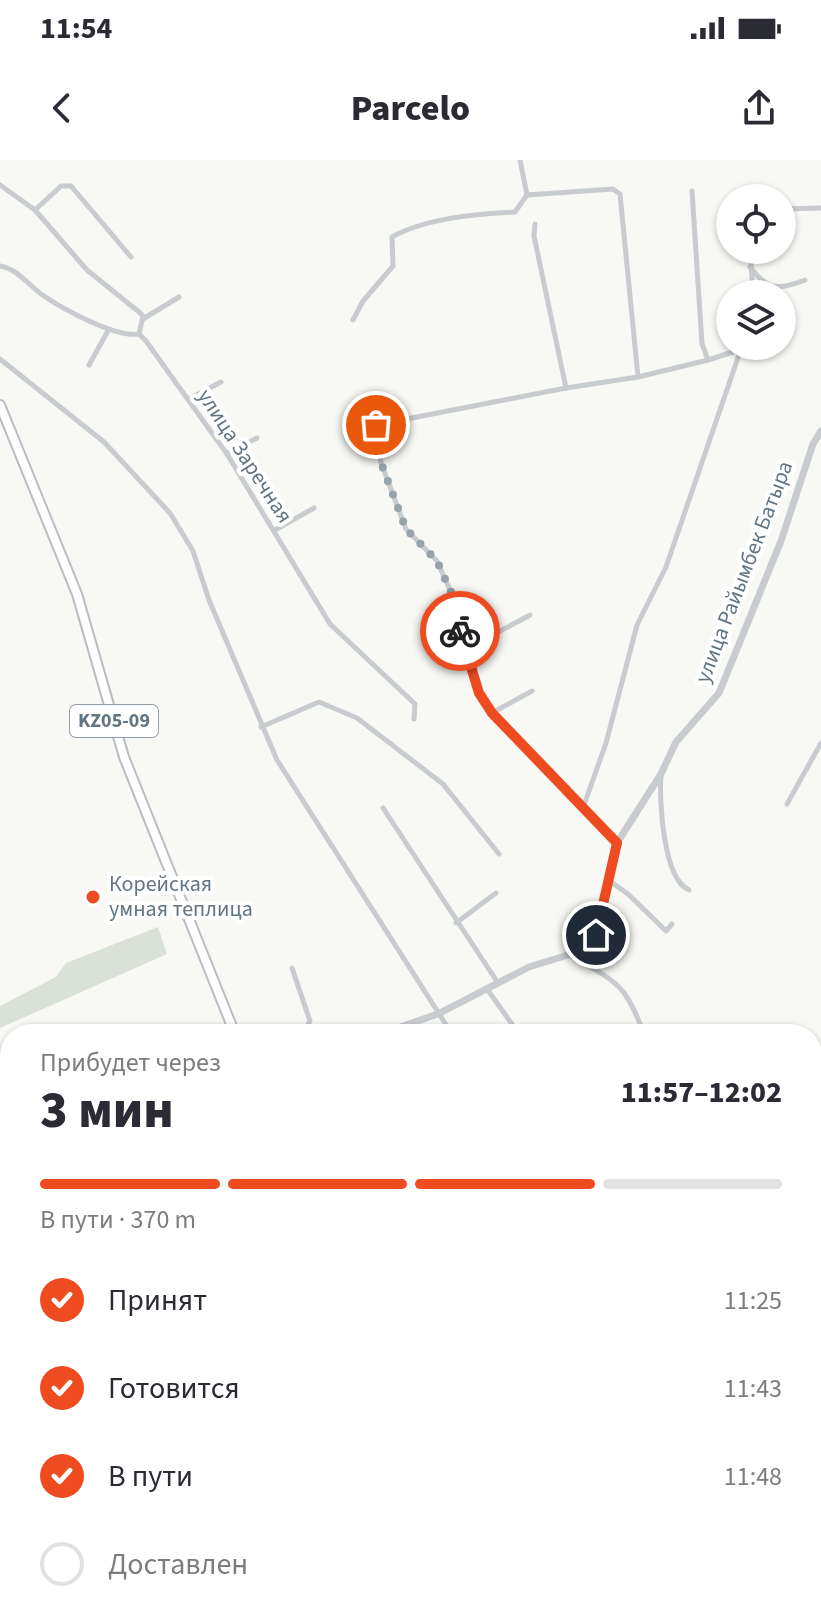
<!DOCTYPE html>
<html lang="ru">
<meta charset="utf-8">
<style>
:root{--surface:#fff;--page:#f2f2f3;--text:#2b2b33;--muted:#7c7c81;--line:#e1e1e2;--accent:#ee4b20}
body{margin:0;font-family:"Source Sans 3",sans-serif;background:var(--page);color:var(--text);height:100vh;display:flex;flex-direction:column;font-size:30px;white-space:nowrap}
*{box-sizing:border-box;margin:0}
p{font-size:26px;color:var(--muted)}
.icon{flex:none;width:44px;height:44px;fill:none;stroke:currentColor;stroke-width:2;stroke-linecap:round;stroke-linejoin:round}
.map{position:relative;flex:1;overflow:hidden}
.details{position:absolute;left:0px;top:864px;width:822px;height:600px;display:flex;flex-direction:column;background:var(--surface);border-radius:32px 32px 0 0;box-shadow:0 2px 6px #0004}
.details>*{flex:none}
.tools{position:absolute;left:716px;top:24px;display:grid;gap:16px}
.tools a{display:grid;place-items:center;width:80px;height:80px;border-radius:50%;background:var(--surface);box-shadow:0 2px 6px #0004;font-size:40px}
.pin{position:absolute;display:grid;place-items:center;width:68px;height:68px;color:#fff;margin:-34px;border:4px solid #fff;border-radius:50%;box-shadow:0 2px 8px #0007}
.courier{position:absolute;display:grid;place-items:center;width:80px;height:80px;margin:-40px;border:6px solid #ee4b20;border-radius:50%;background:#fff;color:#222;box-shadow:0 2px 10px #0007}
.overview em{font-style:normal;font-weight:800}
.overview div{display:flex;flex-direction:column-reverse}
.overview{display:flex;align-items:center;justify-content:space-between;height:136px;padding:0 40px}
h1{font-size:52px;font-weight:800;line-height:60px}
.bar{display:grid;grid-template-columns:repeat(4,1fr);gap:12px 8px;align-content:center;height:96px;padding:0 40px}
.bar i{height:10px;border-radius:6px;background:var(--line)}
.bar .active{background:var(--accent)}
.bar p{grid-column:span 4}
ol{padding:0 40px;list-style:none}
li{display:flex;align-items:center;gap:24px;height:88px}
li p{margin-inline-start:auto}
li .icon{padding:8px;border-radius:50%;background:var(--accent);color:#fff;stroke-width:4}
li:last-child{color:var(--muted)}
li i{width:44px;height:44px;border:4px solid var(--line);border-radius:50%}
.status{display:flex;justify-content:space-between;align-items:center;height:56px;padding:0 40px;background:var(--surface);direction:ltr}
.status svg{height:22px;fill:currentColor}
header{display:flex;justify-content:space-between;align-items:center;height:104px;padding:0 40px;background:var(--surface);font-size:36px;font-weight:800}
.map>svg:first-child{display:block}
</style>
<div class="status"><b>11:54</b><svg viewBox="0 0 49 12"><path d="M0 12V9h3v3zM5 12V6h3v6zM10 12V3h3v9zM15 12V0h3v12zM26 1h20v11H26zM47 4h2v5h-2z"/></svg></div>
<header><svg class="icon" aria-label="back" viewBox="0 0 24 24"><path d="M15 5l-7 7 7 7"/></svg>Parcelo<svg class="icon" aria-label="share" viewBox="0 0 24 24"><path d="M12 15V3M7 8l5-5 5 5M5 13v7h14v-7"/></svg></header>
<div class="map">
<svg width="821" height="1464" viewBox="0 0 821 1464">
<rect width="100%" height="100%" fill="#f8f8f5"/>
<polygon fill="#dae1d6" points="158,767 167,794 0,868 0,846 56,817 66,803"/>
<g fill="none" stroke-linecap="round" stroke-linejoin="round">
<defs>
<g id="primary">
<polyline points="0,245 77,434 124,597 235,874"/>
<polyline points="462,1454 465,1464"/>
</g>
</defs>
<use href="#primary" stroke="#b9bec1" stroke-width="12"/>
<g stroke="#c8cccf" stroke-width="5">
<polyline points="520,0 527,35"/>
<polyline points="0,25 35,50 87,110 139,152 143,156 139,174"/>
<polyline points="782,49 821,48"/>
<polyline points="35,50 61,26 71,26 131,97"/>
<polyline points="535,64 534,76 566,228 376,265 381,303 406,369 437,401 451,432 474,519 486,544 617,683"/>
<polyline points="750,90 753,134"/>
<path d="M0 106C17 109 28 124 41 134 61 148 115 178 139 174L146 181 227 294 330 464 415 544 414 559"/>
<path d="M750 107C768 131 778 130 805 120"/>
<polyline points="143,159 179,137"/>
<path d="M353 160 363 141 393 106 392 77C426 58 476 54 515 52L527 35 613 29 620 34 638 217 566 228"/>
<polyline points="0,199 104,282 170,353 193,391 209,440 277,600 452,874"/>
<polyline points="708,200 739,190"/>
<polyline points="89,205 109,169"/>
<polyline points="638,217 708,200 702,184 692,31"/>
<polyline points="189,239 221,222"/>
<polyline points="227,294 257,278"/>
<polyline points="275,370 314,348"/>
<polyline points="465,490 530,455"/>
<polyline points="492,553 532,531"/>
<polyline points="261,567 319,542 357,558 443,624 499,694"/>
<path d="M661 615C659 640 663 719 689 730"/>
<polyline points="787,644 821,583"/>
<polyline points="383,648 498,823"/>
<polyline points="583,648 606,583 637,465 666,407 742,186"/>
<polyline points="611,722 628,734 666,771 672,764"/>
<polyline points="456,763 496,733"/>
<path d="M569 795C615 821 625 822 644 874"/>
<polyline points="487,829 519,874"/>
<polyline points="292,874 305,869 310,861 292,808"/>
<polyline points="0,947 10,945"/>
<polyline points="812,1451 815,1464"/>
<polyline points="325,1454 331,1464"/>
<polyline points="626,1464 627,1454"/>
</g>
<polyline stroke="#c8cccf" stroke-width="7" points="380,874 438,854 529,807 571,794 596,775 617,683 661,614 676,582 719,533 781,381 813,284 821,271"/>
<use href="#primary" stroke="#fff" stroke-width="8"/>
</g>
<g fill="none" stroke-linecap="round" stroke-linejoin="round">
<polyline stroke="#96a3aa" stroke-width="8" stroke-dasharray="0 14.4" points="376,265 381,303 406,369 437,401 451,432 460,471"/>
<polyline stroke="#ee4b20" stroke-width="10" points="460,471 479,533 492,553 617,683 596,775"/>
</g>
<circle fill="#ee4b20" stroke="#fff" stroke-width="3" cx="93" cy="737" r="8"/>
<g text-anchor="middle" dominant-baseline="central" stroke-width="8" stroke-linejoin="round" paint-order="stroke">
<rect fill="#fff" stroke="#919ea8" stroke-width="2" x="70" y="545" width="88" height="32" rx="6"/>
<g font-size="20" font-weight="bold" fill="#627582">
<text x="114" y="561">KZ05-09</text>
</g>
<g font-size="22" fill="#627582" stroke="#fff">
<text transform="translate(245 296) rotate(57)">улица Заречная</text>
<text transform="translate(744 412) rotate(-69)">улица Райымбек Батыра</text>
</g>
<g font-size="22" fill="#627582" stroke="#fff" text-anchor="start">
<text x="109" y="724">Корейская<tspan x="109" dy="25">умная теплица</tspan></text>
</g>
</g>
</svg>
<div class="tools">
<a><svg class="icon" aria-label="locate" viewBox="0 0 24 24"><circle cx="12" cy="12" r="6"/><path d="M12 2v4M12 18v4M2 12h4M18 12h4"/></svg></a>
<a><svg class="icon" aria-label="layers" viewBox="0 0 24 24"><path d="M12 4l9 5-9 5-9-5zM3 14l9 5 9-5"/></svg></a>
</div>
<div class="pin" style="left:376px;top:265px;background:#ea580c"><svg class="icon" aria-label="bag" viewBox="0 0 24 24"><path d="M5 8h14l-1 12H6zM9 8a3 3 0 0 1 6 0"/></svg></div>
<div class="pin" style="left:596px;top:775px;background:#1f2937"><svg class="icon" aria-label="home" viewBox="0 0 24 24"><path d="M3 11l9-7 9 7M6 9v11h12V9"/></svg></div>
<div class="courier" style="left:460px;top:471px"><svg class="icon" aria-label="bike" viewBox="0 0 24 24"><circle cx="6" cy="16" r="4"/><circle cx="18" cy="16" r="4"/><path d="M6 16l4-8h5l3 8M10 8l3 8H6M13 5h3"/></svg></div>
<section class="details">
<div class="overview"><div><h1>3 мин</h1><p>Прибудет через</p></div><em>11:57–12:02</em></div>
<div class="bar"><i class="active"></i><i class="active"></i><i class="active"></i><i></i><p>В пути · 370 m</p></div>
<ol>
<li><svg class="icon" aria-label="check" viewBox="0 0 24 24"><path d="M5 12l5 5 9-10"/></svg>Принят<p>11:25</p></li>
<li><svg class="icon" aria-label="check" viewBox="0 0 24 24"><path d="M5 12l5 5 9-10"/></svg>Готовится<p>11:43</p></li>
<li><svg class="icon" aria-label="check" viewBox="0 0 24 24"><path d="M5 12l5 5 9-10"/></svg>В пути<p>11:48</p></li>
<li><i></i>Доставлен</li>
</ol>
</section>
</div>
